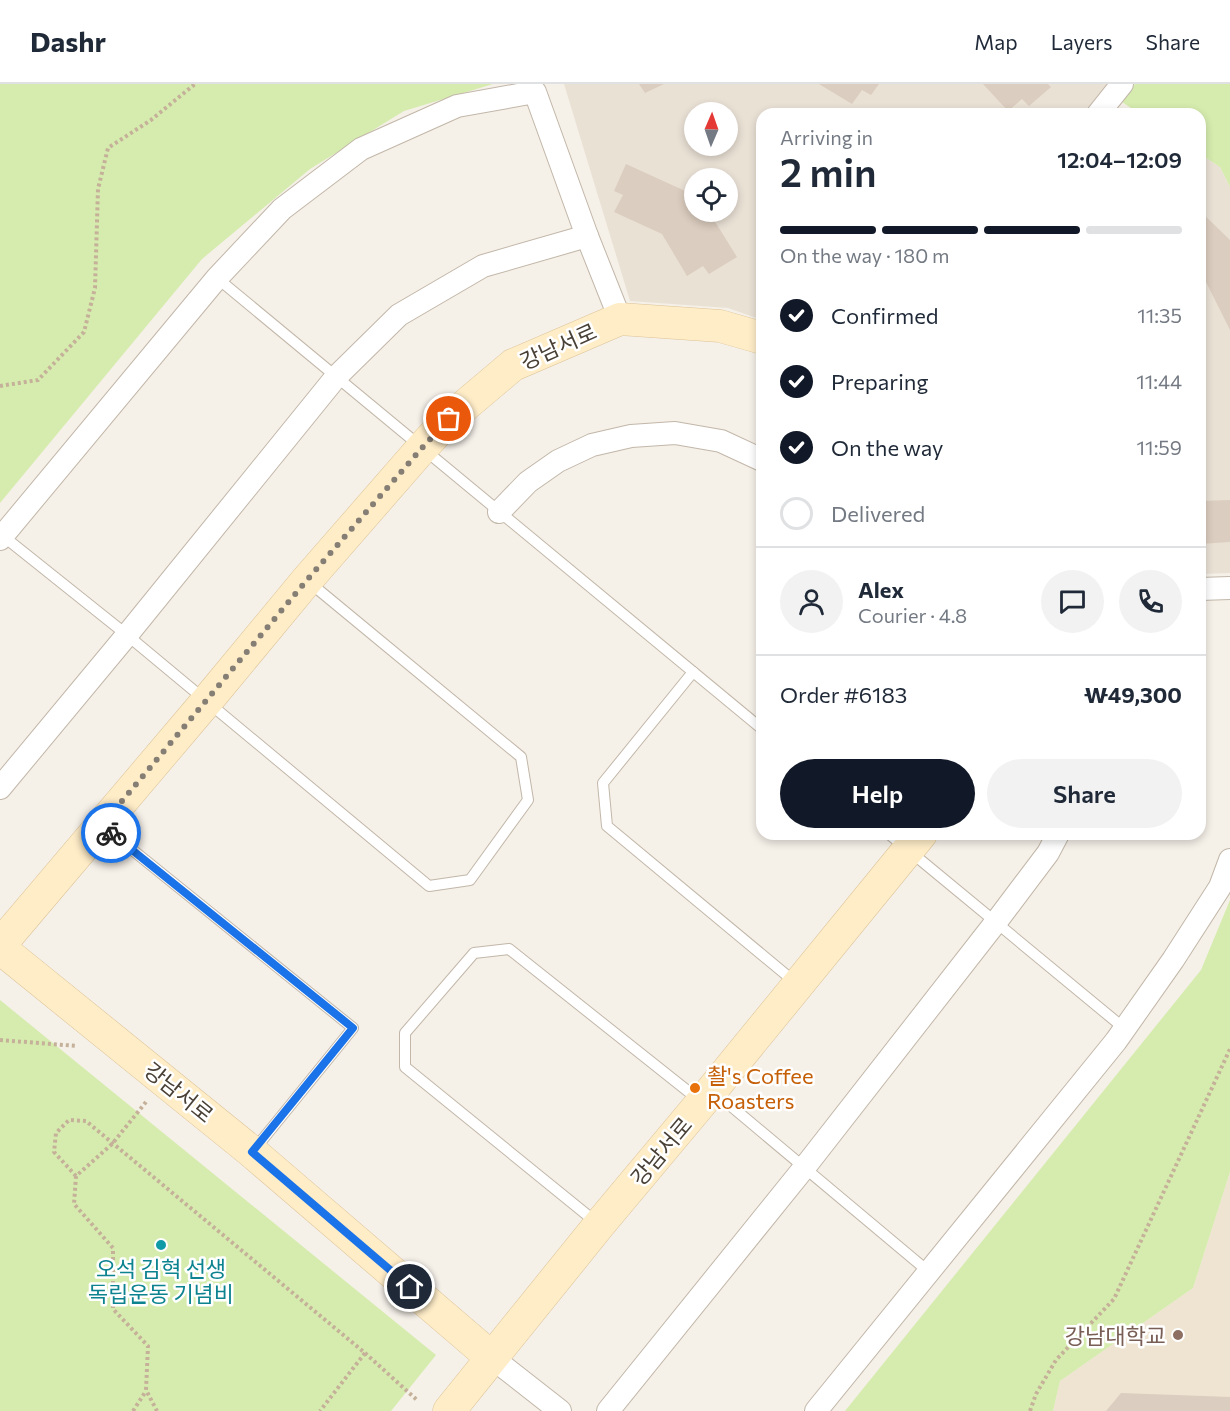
<!DOCTYPE html>
<meta charset="utf-8">
<style>
:root{--surface:#fff;--page:#f2f2f3;--text:#1f2937;--muted:#747a83;--line:#e0e1e3;--accent:#111827}
body{margin:0;font-family:Commissioner,"Noto Sans KR",sans-serif;background:var(--page);color:var(--text);height:100vh;display:flex;flex-direction:column;font-size:22px;white-space:nowrap}
*{box-sizing:border-box;margin:0}
p{font-size:20px;color:var(--muted)}
.icon{flex:none;width:33px;height:33px;fill:none;stroke:currentColor;stroke-width:2;stroke-linecap:round;stroke-linejoin:round}
.map{position:relative;flex:1;overflow:hidden}
.drawer{position:absolute;left:756px;top:24px;width:450px;height:732px;display:flex;flex-direction:column;background:var(--surface);border-radius:18px;box-shadow:0 3px 9px #0003}
.drawer>*{flex:none}
.needle{width:39px;rotate:2deg}
.controls{position:absolute;left:684px;top:18px;display:grid;gap:12px}
.controls a{display:grid;place-items:center;width:54px;height:54px;border-radius:50%;background:var(--surface);box-shadow:0 3px 9px #0003;font-size:30px}
.pin{position:absolute;display:grid;place-items:center;width:51px;height:51px;color:#fff;margin:-26px;border:3px solid #fff;border-radius:50%;box-shadow:0 2px 6px #0007}
.courier{position:absolute;display:grid;place-items:center;width:60px;height:60px;margin:-30px;border:4px solid #1a73e8;border-radius:50%;background:#fff;color:#222;box-shadow:0 2px 8px #0007}
.summary em{font-style:normal;font-weight:600}
.summary div{display:flex;flex-direction:column-reverse}
.summary{display:flex;align-items:center;justify-content:space-between;height:102px;padding:0 24px}
h1{font-size:39px;font-weight:600;line-height:45px}
.bar{display:grid;grid-template-columns:repeat(4,1fr);gap:9px 6px;align-content:center;height:72px;padding:0 24px}
.bar i{height:8px;border-radius:4px;background:var(--line)}
.bar .current{background:var(--accent)}
.bar p{grid-column:span 4}
.line{display:flex;align-items:center;gap:15px;padding:0 24px;border-top:2px solid var(--line)}
.line div{flex:1}
.round{display:grid;place-items:center;flex:none;width:63px;height:63px;border-radius:32px;background:var(--page)}
ol{padding:0 24px;list-style:none}
li{display:flex;align-items:center;gap:18px;height:66px}
li p{margin-inline-start:auto}
li .icon{padding:6px;border-radius:50%;background:var(--accent);color:#fff;stroke-width:4}
li:last-child{color:var(--muted)}
li i{width:33px;height:33px;border:3px solid var(--line);border-radius:50%}
.action{display:flex;gap:12px;margin-top:auto;padding:12px 24px}
.action a{flex:1;height:69px;border-radius:36px;background:var(--accent);color:#fff;font-size:24px;font-weight:600;line-height:69px;text-align:center}
.action a+a{background:var(--page);color:var(--text)}
header{display:flex;align-items:center;gap:36px;box-sizing:border-box;height:84px;padding:0 30px;background:var(--surface);border-bottom:2px solid var(--line)}
header strong{font-size:28px}
nav{display:flex;gap:33px;margin-inline-start:auto;font-size:21px}
.map>svg:first-child{display:block}
</style>
<header>
<strong>Dashr</strong>
<nav><a>Map</a><a>Layers</a><a>Share</a></nav>
</header>
<div class="map">
<svg width="1230" height="1327" viewBox="0 0 1230 1327">
<rect width="100%" height="100%" fill="#f5f0e8"/>
<g fill="#eae1d5" fill-rule="evenodd">
<path d="M564 0H1108L1083 30H762V236L728 224 630 217ZM694 28H728V62H694ZM694 94H728V128H694Z"/>
<polygon points="1200,70 1220,83 1230,103 1230,489 1200,490"/>
</g>
<polygon fill="#efe4d1" points="1230,1088 1230,1327 1053,1327 1060,1297 1193,1204"/>
<g fill="#d6ecae">
<polygon points="0,0 493,0 404,27 310,85 202,175 0,419"/>
<polygon points="1135,0 1230,0 1230,103 1220,83 1200,70 1200,30 1140,30 1122,18"/>
<polygon points="1230,816 1230,1088 1193,1204 1060,1297 1053,1327 845,1327 1201,886"/>
<polygon points="0,916 436,1271 391,1327 0,1327"/>
</g>
<g fill="#dbcdbf">
<polygon points="639,0 664,0 645,9"/>
<polygon points="819,0 879,0 871,11 862,6 852,20"/>
<polygon points="983,0 1048,0 1051,3 1029,22 1022,15 1008,27"/>
<polygon points="626,80 694,111 694,128 709,128 737,173 709,190 703,182 687,192 662,150 614,128 623,111 614,107"/>
<polygon points="1200,127 1230,156 1230,246 1203,192 1200,190"/>
<polygon points="1230,416 1230,458 1200,460 1200,417"/>
<polygon points="1121,1309 1230,1313 1230,1327 1106,1327"/>
</g>
<g fill="none" stroke-linecap="round" stroke-linejoin="round">
<defs>
<g id="lane">
<polyline points="217,194 762,645"/>
<polyline points="3,452 127,551 429,802 470,796 528,716 521,673 309,498"/>
<polyline points="693,588 603,699 607,742 796,899"/>
<polyline points="104,743 353,944 254,1066"/>
<polyline points="889,750 1125,945"/>
<polyline points="713,1007 929,1188"/>
<polyline points="597,1139 405,983 405,949 474,869 509,865 699,1016"/>
</g>
<g id="street">
<polyline points="1098,30 1122,0"/>
<polyline points="499,428 528,398 558,377 592,361 631,352 675,349 721,357 762,376"/>
<polyline points="0,455 217,194 282,125 361,65 457,22 535,8 587,152 620,235"/>
<polyline points="1200,505 1230,504"/>
<polyline points="0,704 127,551 336,293 399,231 483,182 587,152"/>
<polyline points="491,1273 560,1327"/>
<polyline points="608,1327 804,1084 996,838 1048,769 1058,750"/>
<polyline points="816,1327 1116,957 1173,876 1220,803 1230,776"/>
</g>
<g id="secondary">
<polyline points="0,861 206,618 307,496 422,364 449,335 513,281 620,235 720,242 762,254"/>
<polyline points="0,864 252,1068 491,1273"/>
<polyline points="449,1327 599,1141 712,1006 921,750"/>
</g>
</defs>
<use href="#lane" stroke="#c2b7a9" stroke-width="12"/>
<use href="#street" stroke="#c2b7a9" stroke-width="24"/>
<use href="#secondary" stroke="#dcc396" stroke-width="33"/>
<g stroke="#c5b199" stroke-width="4" stroke-dasharray="3 3" stroke-linecap="butt">
<polyline points="0,302 38,296 84,248 95,204 98,105 108,64 151,36 195,0"/>
<polyline points="0,956 77,962"/>
<polyline points="146,1018 112,1060 76,1092 74,1120 113,1164 113,1225 148,1262 146,1306 157,1327"/>
<polyline points="76,1092 54,1068 56,1049 69,1036 86,1037 365,1269 320,1327"/>
<polyline points="365,1269 417,1316"/>
<polyline points="133,1327 146,1307"/>
<polyline points="1030,1327 1036,1310 1056,1276 1114,1215 1230,965"/>
</g>
<use href="#lane" stroke="#fff" stroke-width="10"/>
<use href="#street" stroke="#fff" stroke-width="22"/>
<use href="#secondary" stroke="#ffedc8" stroke-width="32"/>
</g>
<g fill="none" stroke-linecap="round" stroke-linejoin="round">
<polyline stroke="#857e74" stroke-width="6" stroke-dasharray="0 10.8" points="111,749 102,741 307,496 422,364 449,335"/>
<polyline stroke="#1a73e8" stroke-width="8" points="111,749 353,944 252,1068 410,1203"/>
</g>
<circle fill="#e8710a" stroke="#fff" stroke-width="2" cx="695" cy="1004" r="6"/>
<circle fill="#0f9aa8" stroke="#fff" stroke-width="2" cx="161" cy="1161" r="6"/>
<circle fill="#8d6e63" stroke="#fff" stroke-width="2" cx="1178" cy="1251" r="6"/>
<g text-anchor="middle" dominant-baseline="central" stroke-width="5" stroke-linejoin="round" paint-order="stroke">
<g font-size="22" fill="#494036" stroke="#fff">
<text transform="translate(558 262) rotate(-24)">강남서로</text>
<text transform="translate(179 1008) rotate(39)">강남서로</text>
<text transform="translate(661 1067) rotate(-50)">강남서로</text>
</g>
<g font-size="22" fill="#c56008" stroke="#fff" text-anchor="start">
<text x="707" y="991">촬's Coffee<tspan x="707" dy="25">Roasters</tspan></text>
</g>
<g font-size="22" fill="#0d838f" stroke="#fff">
<text x="161" y="1184">오석 김혁 선생<tspan x="161" dy="25">독립운동 기념비</tspan></text>
</g>
<g font-size="22" fill="#785e54" stroke="#fff" text-anchor="end">
<text x="1166" y="1251">강남대학교</text>
</g>
</g>
</svg>
<div class="controls">
<a><svg class="needle" viewBox="-14 -14 28 28"><path d="M0-13l5 13h-10z" fill="#e53935"/><path d="M0 13l5-13h-10z" fill="#747a83"/></svg></a>
<a><svg class="icon" aria-label="locate" viewBox="0 0 24 24"><circle cx="12" cy="12" r="6"/><path d="M12 2v4M12 18v4M2 12h4M18 12h4"/></svg></a>
</div>
<div class="pin" style="left:449px;top:335px;background:#ea580c"><svg class="icon" aria-label="bag" viewBox="0 0 24 24"><path d="M5 8h14l-1 12H6zM9 8a3 3 0 0 1 6 0"/></svg></div>
<div class="pin" style="left:410px;top:1203px;background:#1f2937"><svg class="icon" aria-label="home" viewBox="0 0 24 24"><path d="M3 11l9-7 9 7M6 9v11h12V9"/></svg></div>
<div class="courier" style="left:111px;top:749px"><svg class="icon" aria-label="bike" viewBox="0 0 24 24"><circle cx="6" cy="16" r="4"/><circle cx="18" cy="16" r="4"/><path d="M6 16l4-8h5l3 8M10 8l3 8H6M13 5h3"/></svg></div>
<section class="drawer">
<div class="summary"><div><h1>2 min</h1><p>Arriving in</p></div><em>12:04–12:09</em></div>
<div class="bar"><i class="current"></i><i class="current"></i><i class="current"></i><i></i><p>On the way · 180 m</p></div>
<ol>
<li><svg class="icon" aria-label="check" viewBox="0 0 24 24"><path d="M5 12l5 5 9-10"/></svg>Confirmed<p>11:35</p></li>
<li><svg class="icon" aria-label="check" viewBox="0 0 24 24"><path d="M5 12l5 5 9-10"/></svg>Preparing<p>11:44</p></li>
<li><svg class="icon" aria-label="check" viewBox="0 0 24 24"><path d="M5 12l5 5 9-10"/></svg>On the way<p>11:59</p></li>
<li><i></i>Delivered</li>
</ol>
<div class="line" style="height:108px"><a class="round"><svg class="icon" aria-label="person" viewBox="0 0 24 24"><circle cx="12" cy="8" r="4"/><path d="M4 21q1-7 8-7t8 7"/></svg></a><div><b>Alex</b><p>Courier · 4.8</p></div><a class="round"><svg class="icon" aria-label="chat" viewBox="0 0 24 24"><path d="M4 5h16v11H9l-5 4z"/></svg></a><a class="round"><svg class="icon" aria-label="phone" viewBox="0 0 24 24"><path d="M5 4h4l2 5-3 2q2 4 5 5l2-3 5 2v4C11 20 4 13 5 4z"/></svg></a></div>
<div class="line" style="height:78px"><div>Order #6183</div><b>₩49,300</b></div>
<div class="action"><a>Help</a><a>Share</a></div>
</section>
</div>
